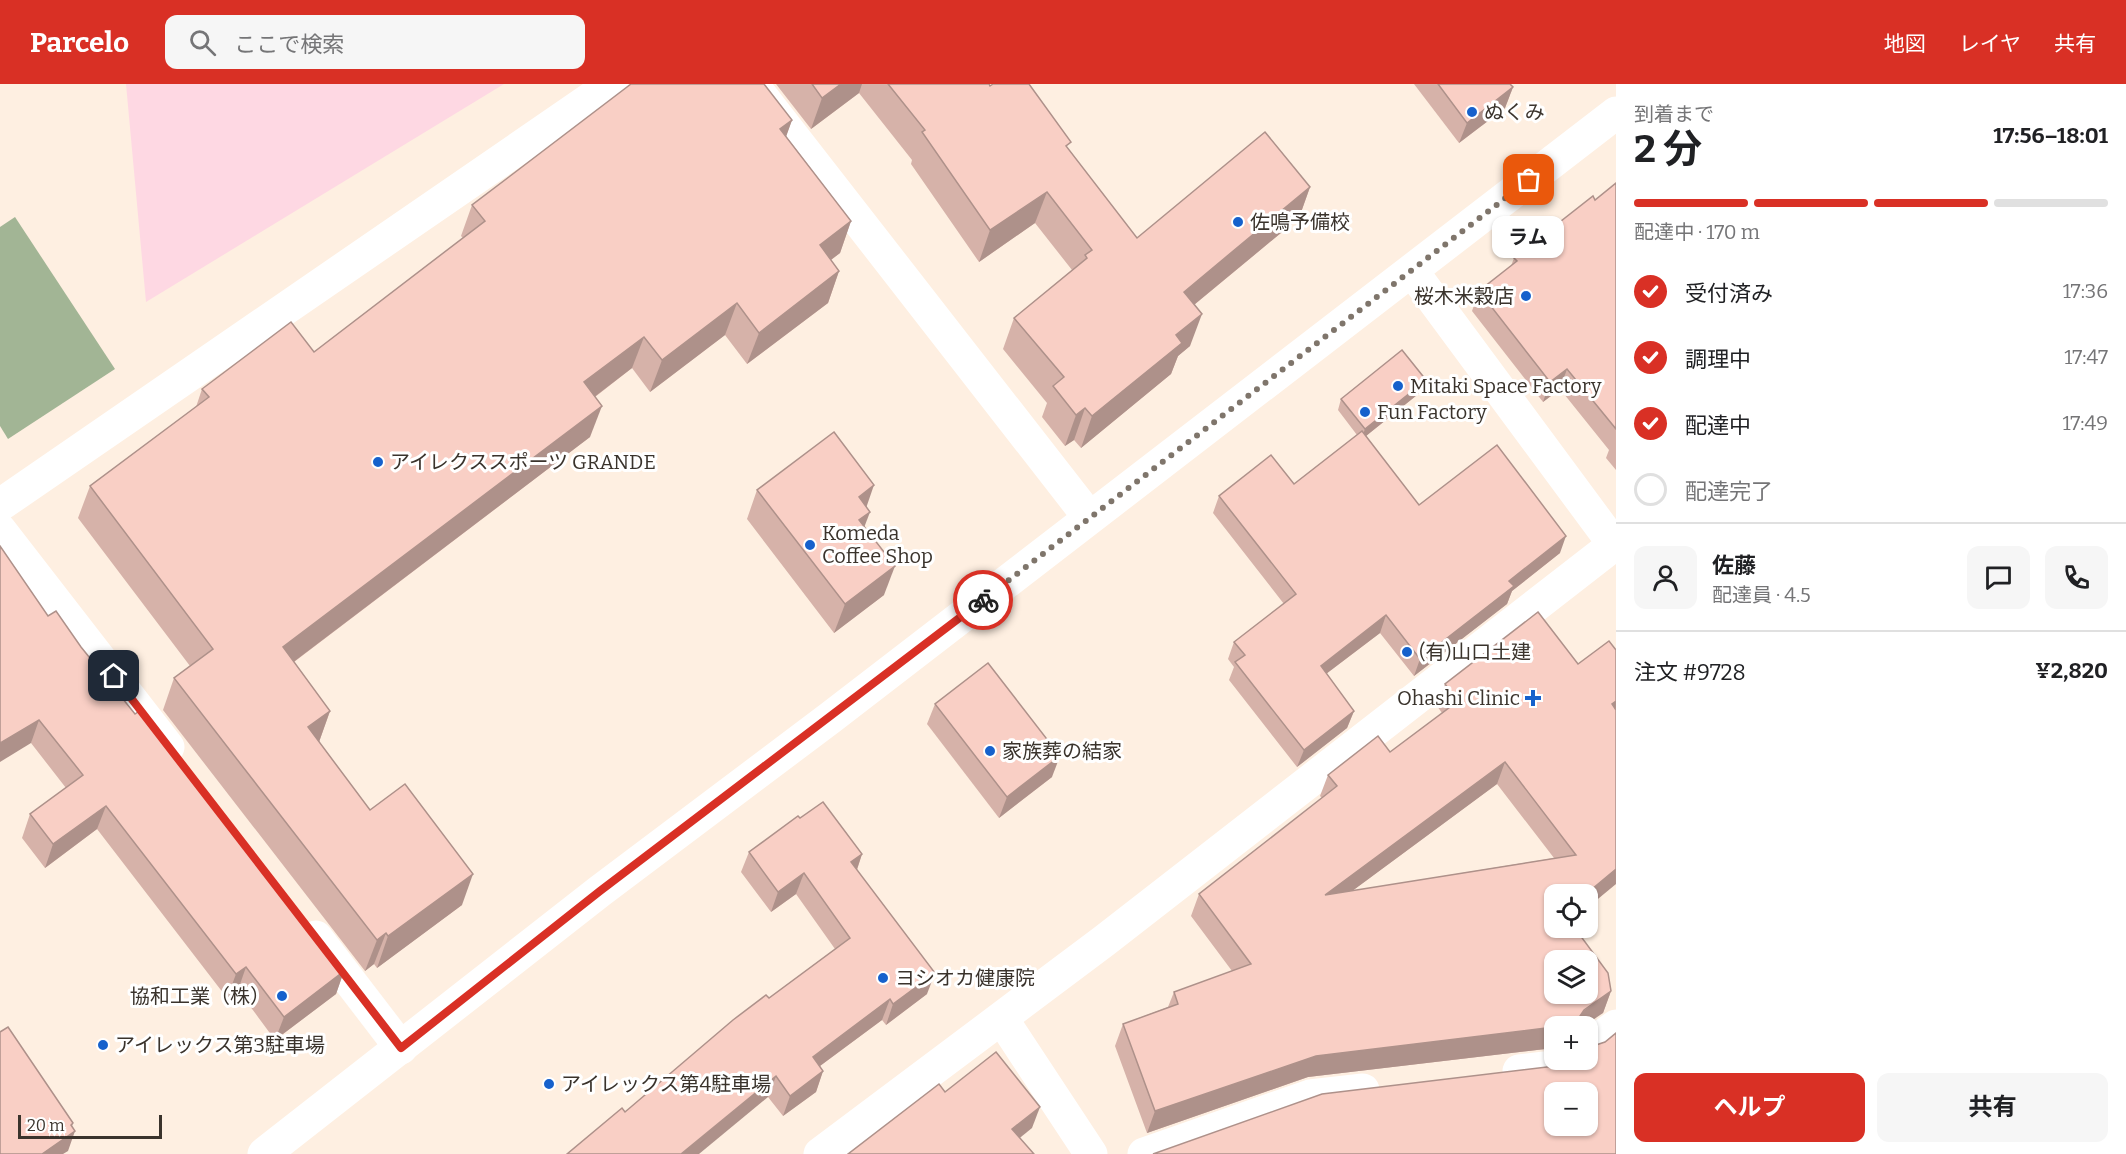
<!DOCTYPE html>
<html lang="ja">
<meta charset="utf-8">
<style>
:root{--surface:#fff;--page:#f6f6f6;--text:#202124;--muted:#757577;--line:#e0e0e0;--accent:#d93025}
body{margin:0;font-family:Bitter,"Noto Sans JP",serif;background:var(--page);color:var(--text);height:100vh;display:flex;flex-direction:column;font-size:22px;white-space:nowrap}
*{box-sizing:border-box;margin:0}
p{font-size:20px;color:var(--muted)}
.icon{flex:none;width:33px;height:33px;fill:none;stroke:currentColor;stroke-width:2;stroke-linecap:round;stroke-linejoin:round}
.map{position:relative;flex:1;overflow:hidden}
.sheet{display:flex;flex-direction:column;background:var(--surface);width:510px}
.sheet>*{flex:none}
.buttons{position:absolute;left:1544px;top:800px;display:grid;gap:12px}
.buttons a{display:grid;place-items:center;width:54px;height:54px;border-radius:12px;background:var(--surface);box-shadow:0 2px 4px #0004;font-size:30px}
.scale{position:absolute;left:18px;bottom:15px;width:144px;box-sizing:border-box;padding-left:6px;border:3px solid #3a332c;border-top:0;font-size:16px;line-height:21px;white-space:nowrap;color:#3a332c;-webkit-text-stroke:4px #fff;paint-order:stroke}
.pin{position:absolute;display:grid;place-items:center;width:51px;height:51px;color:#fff;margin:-26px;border-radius:12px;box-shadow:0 3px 9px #0006}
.courier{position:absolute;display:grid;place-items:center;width:60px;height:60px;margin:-30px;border:4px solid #d93025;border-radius:50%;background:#fff;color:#222;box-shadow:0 2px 8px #0007}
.bubble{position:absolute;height:42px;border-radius:12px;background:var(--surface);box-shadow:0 2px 4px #0004;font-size:20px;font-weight:700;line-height:42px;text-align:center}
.overview em{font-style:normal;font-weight:700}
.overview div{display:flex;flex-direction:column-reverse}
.overview{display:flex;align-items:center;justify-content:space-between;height:102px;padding:0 18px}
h1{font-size:39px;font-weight:700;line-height:45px}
.bar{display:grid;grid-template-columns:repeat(4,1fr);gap:9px 6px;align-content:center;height:72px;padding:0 18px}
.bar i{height:8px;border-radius:4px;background:var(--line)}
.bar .on{background:var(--accent)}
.bar p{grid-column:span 4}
.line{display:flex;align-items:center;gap:15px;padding:0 18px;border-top:2px solid var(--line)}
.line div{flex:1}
.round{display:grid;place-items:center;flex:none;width:63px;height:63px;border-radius:12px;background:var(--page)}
ol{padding:0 18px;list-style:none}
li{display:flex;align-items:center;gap:18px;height:66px}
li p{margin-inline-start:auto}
li .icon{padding:6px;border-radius:50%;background:var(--accent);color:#fff;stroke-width:4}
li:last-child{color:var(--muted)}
li i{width:33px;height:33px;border:3px solid var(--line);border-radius:50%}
.action{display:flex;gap:12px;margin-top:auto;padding:12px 18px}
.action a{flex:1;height:69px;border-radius:12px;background:var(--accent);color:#fff;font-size:24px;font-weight:700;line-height:69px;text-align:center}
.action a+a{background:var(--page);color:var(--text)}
header{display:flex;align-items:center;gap:36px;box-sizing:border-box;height:84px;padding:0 30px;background:var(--accent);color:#fff}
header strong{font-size:28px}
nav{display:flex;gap:33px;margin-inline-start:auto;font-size:21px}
.search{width:420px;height:54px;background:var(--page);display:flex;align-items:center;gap:15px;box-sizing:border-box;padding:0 21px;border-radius:12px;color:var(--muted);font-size:22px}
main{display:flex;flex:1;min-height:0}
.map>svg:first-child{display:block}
</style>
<header>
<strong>Parcelo</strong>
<div class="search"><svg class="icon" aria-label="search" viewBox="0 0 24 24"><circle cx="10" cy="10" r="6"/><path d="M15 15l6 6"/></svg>ここで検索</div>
<nav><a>地図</a><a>レイヤ</a><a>共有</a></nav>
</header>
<main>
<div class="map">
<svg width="1616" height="1070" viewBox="0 0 1616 1070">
<rect width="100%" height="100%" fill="#feefe1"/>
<polygon fill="#fed8e3" points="126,0 504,0 146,218"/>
<polygon fill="#a2b595" points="15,133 115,285 8,355 0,342 0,143"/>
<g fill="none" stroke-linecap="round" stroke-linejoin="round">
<g stroke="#fff" stroke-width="33">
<polyline points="752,0 1089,433"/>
<polyline points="1412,187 1616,463"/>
<polyline points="0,421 612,0"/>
<polyline points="0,446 168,663"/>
<polyline points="316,853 401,964"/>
<polyline points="1002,935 1091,1070"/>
<polyline points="1587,963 1616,942"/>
<polyline points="1519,987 1562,982 1571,975"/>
<polyline points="264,1070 600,807 830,634 1616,29"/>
<polyline points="820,1070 1104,857 1616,459"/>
<polyline points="1144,1070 1310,1012 1363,1006"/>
</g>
</g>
<g fill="#d6b2a9" fill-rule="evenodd">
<polygon points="776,0 989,0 1068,65 1137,154 1310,103 1299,134 1194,221 1190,262 1178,272 1171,290 1081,364 1074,356 1065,362 1042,333 1047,319 1003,265 1014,234 1072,186 1035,139 979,178 911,80 912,76 859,9 811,45"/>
<polygon points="1414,0 1510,0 1513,3 1505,24 1459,59"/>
<polygon points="792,36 786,52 851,137 840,169 831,176 839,187 828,219 747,280 725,251 650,308 632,284 595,313 590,353 294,578 330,627 319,658 370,726 462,821 377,884 374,880 365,887 163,626 174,594 190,582 78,434 90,402 196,323 202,305 314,268 463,154 461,152 472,121"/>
<polygon points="1616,99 1616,386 1606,374 1609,366 1560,305 1543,318 1472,227 1479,207 1511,182 1514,174 1595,116"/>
<polygon points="1422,307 1366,352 1419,421 1560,469 1512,507 1507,520 1414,592 1380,549 1326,590 1354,627 1347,644 1297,683 1229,596 1234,583 1228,575 1234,558 1284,520 1213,429 1219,412 1294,400 1357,351 1338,326 1341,315"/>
<polygon points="757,406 866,424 864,442 884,511 834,549 747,435"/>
<polygon points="48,532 81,563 344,887 336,910 275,956 238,906 227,914 97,745 45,784 22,754 30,730 66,704 31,659"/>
<path d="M1445 600 1616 800 1554 810 1611 907 1603 929 1554 942V964L1308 993 1147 1049 1115 962 1123 940 1168 923 1174 908 1232 887 1191 832 1199 810 1322 714 1320 712 1328 691 1390 668 1442 629 1437 622ZM1497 700 1554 774 1352 807Z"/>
<polygon points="935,620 1052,693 999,734 927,640"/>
<polygon points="800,734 862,770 857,786 927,910 886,941 882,936 820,982 823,987 816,1008 783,1032 768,1013 625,1028 769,914 835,865 796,810 771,828 741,788 749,768"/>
</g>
<g fill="#ae918a">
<polygon points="841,0 862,0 859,9 811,45 822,14"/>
<polygon points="1513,3 1505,24 1459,59 1467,39"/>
<polygon points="792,36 781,67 780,45"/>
<polygon points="1310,103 1299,134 1172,239 1184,208"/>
<polygon points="1047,108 1035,139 979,178 990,146"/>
<polygon points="851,137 840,169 808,193 820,161"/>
<polygon points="839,187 828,219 747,280 759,249"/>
<polygon points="737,219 725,251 650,308 662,276"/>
<polygon points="1202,230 1190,262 1178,272 1171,290 1081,364 1092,332 1176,251"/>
<polygon points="644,253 632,284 572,330 584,298"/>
<polygon points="1567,285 1560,305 1543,318 1550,298"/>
<polygon points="1426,296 1422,307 1361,356 1365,345"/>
<polygon points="602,322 590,353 271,595 283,563"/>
<polygon points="1085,324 1074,356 1065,362 1076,331"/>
<polygon points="874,401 864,430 859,413"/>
<polygon points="870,428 859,457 859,436"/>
<polygon points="1566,452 1560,469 1512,507 1507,520 1414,592 1420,575 1509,497"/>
<polygon points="895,482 884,511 834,549 845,520"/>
<polygon points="1386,531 1380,549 1314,599 1321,582"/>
<polygon points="1616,617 1616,633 1612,620"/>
<polygon points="330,627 319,658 308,643"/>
<polygon points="1354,627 1347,644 1297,683 1304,666"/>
<polygon points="39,636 31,659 0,678 0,659"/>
<polygon points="1060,672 1052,693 999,734 1007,713"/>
<polygon points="1505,678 1497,700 1317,833 1325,811"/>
<polygon points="106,722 97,745 45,784 53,760"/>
<polygon points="862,770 855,791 851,778"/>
<polygon points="1616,785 1616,800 1587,824 1587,810 1586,810"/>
<polygon points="804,789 796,810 771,828 778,808"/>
<polygon points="473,790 462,821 377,884 388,852"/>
<polygon points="386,849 374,880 365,887 377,856"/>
<polygon points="246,883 238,906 227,914 236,890"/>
<polygon points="344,887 336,910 275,956 284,933"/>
<polygon points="935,889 927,910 886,941 893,920"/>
<polygon points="1611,907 1603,929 1584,942 1563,942"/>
<polygon points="890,915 882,936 805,993 813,973"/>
<polygon points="1554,943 1554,964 1308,993 1147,1049 1155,1027 1316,972"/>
<polygon points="823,987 816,1008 783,1032 790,1012"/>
<polygon points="776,992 768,1013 699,1070 681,1070"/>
<polygon points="1040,1023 1032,1044 1005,1066 1012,1045"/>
<polygon points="73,1039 69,1051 75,1047 68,1067 63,1070 42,1070"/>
</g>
<g fill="#f9cfc5" stroke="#ae918a" stroke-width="1.5" fill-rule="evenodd">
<polygon points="631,0 764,0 792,36 780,45 851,137 820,161 839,187 759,249 737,219 662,276 644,253 584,298 602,322 283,563 330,627 308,643 370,726 405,700 473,790 388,852 386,849 377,856 174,594 213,565 90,402 209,313 202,305 291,238 314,268 485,137 472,121"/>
<polygon points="812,0 841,0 822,14"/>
<polygon points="888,0 989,0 990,2 993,0 1029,0 1071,58 1066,62 1137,154 1265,48 1310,103 1184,208 1202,230 1176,251 1182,259 1092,332 1085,324 1076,331 1053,302 1064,293 1014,234 1087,174 1085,171 1092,166 1047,108 990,146 922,48 925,46"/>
<polygon points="1438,0 1510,0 1513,3 1467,39"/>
<polygon points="1616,99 1616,345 1567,285 1550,298 1479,207 1517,177 1514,174 1593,112 1595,116"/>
<polygon points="1402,266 1426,296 1365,345 1341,315"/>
<polygon points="1362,347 1419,421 1497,361 1566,452 1509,497 1514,502 1420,575 1386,531 1321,582 1354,627 1304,666 1235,578 1245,571 1234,558 1296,510 1219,412 1271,371 1294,400"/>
<polygon points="834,348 874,401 859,413 870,428 859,436 895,482 845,520 757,406"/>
<polygon points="0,462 48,532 56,527 81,563 135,630 142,625 344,887 284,933 246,883 236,890 106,722 53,760 30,730 83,691 39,636 0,659"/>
<path d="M1538 528 1578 580 1609 557 1616 566V617L1612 620 1616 626V785L1586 810H1554V843H1574L1608 889 1611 907 1584 926 1578 935 1563 942H1554V943L1316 972 1155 1027 1123 940 1178 920 1174 908 1251 880 1199 810 1337 702 1328 691 1378 652 1390 668 1458 617 1445 600ZM1505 678 1576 771 1325 811ZM1554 876H1587V909H1554Z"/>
<polygon points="988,579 1060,672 1007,713 935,620"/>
<polygon points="823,718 862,770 851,778 935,889 893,920 890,915 813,973 823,987 790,1012 776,992 681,1070 567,1070 622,1024 625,1028 733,936 766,911 769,914 850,854 804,789 778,808 749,768 798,732 800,734"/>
<polygon points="8,943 73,1039 71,1041 75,1047 42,1070 0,1070 0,948"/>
<path d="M1616 949V1070H1153L1322 1010 1572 980 1582 975H1587V970L1596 961 1605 958ZM1554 1008H1587V1041H1554Z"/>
<polygon points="996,968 1040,1023 1012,1045 1034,1070 848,1070 939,1000 945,1008"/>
</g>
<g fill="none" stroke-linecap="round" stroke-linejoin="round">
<polyline stroke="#7f756b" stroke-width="6" stroke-dasharray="0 10.8" points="983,516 1529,96"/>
<polyline stroke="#d93025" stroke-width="8" points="114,592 401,964 600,807 983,516"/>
</g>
<g fill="#1661cc" stroke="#fff" stroke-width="2">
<circle cx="1472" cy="28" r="6"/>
<circle cx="1238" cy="138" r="6"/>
<circle cx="1526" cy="212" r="6"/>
<circle cx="1398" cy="302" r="6"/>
<circle cx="1365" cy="328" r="6"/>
<circle cx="378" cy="378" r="6"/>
<circle cx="810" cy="461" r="6"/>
<circle cx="1407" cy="568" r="6"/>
<path d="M1530 605h6v6h6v6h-6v6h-6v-6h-6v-6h6z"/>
<circle cx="990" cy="667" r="6"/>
<circle cx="883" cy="894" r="6"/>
<circle cx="282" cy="912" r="6"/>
<circle cx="103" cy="961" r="6"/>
<circle cx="549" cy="1000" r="6"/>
</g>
<g text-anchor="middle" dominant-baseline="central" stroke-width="6" stroke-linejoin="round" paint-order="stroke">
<g font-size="20" fill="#3a332c" stroke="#fff" text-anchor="start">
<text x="1484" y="28">ぬくみ</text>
<text x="1250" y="138">佐鳴予備校</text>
<text x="1514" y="212" text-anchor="end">桜木米穀店</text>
<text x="1410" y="302">Mitaki Space Factory</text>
<text x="1377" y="328">Fun Factory</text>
<text x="390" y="378">アイレクススポーツ GRANDE</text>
<text x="822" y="449">Komeda<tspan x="822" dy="23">Coffee Shop</tspan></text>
<text x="1419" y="568">(有)山口土建</text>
<text x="1520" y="614" text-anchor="end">Ohashi Clinic</text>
<text x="1002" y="667">家族葬の結家</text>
<text x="895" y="894">ヨシオカ健康院</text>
<text x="270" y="912" text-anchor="end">協和工業（株）</text>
<text x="115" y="961">アイレックス第3駐車場</text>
<text x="561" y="1000">アイレックス第4駐車場</text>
</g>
</g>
</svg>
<div class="buttons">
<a><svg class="icon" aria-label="locate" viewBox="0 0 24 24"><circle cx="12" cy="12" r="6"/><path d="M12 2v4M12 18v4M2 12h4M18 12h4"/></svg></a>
<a><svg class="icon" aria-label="layers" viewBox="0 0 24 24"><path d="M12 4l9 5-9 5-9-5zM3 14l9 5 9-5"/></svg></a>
<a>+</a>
<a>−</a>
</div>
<div class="scale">20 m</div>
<div class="pin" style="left:1529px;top:96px;background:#ea580c"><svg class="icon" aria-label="bag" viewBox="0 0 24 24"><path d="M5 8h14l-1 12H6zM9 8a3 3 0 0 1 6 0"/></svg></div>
<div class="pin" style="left:114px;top:592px;background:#1f2937"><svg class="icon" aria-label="home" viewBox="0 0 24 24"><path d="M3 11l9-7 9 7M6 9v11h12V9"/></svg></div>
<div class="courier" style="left:983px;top:516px"><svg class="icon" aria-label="bike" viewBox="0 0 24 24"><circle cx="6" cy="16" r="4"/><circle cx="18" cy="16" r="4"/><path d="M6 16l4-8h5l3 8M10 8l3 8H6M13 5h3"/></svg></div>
<div class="bubble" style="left:1492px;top:132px;width:72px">ラム</div>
</div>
<section class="sheet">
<div class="overview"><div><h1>2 分</h1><p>到着まで</p></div><em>17:56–18:01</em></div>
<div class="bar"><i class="on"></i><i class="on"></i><i class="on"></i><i></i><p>配達中 · 170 m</p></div>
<ol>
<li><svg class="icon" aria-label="check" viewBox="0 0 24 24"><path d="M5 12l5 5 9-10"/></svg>受付済み<p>17:36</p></li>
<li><svg class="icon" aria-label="check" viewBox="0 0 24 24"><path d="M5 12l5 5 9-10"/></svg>調理中<p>17:47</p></li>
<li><svg class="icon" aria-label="check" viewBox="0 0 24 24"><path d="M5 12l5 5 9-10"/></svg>配達中<p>17:49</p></li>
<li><i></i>配達完了</li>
</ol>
<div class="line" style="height:108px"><a class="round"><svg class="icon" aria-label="person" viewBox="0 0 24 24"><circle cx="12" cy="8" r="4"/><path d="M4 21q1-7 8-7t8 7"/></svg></a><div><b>佐藤</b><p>配達員 · 4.5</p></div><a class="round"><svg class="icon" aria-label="chat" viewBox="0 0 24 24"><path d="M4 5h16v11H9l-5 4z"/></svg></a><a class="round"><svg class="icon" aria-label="phone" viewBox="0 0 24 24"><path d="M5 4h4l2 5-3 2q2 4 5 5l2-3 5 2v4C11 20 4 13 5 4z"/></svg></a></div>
<div class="line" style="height:78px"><div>注文 #9728</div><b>¥2,820</b></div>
<div class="action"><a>ヘルプ</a><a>共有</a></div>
</section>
</main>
